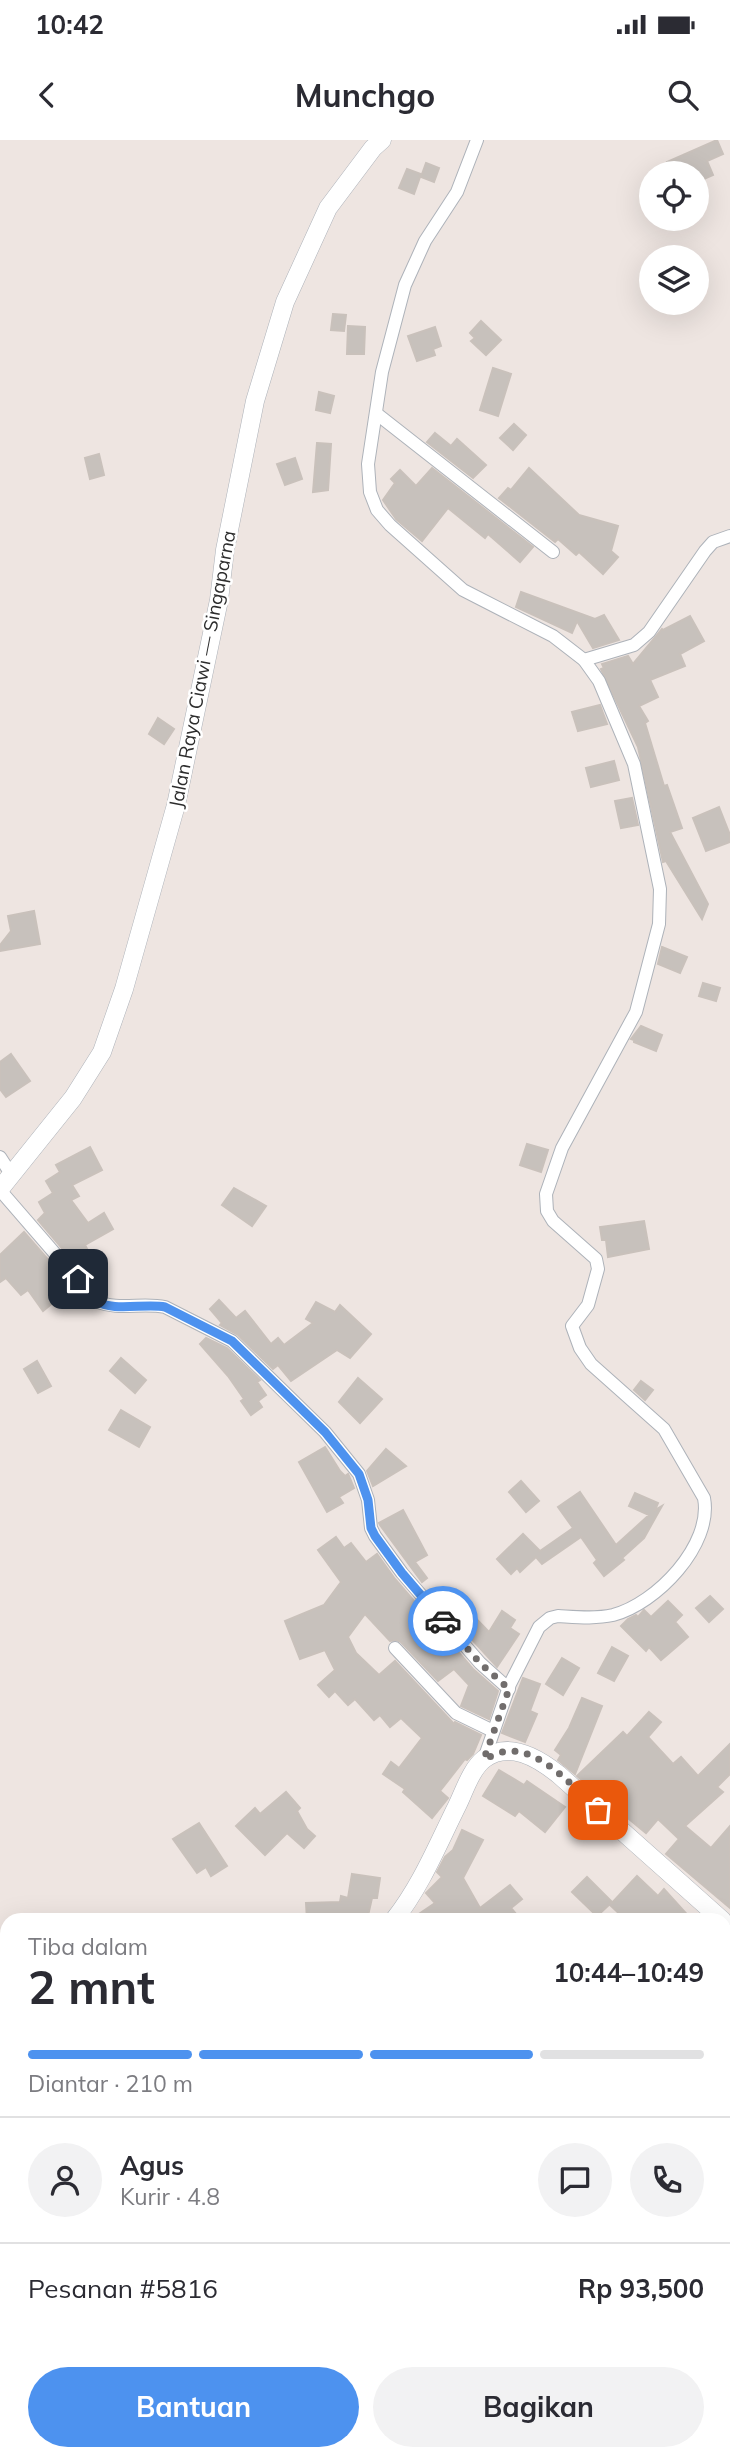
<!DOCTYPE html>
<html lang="id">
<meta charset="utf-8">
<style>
:root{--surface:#fff;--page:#f2f2f3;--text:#2b2b33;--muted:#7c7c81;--line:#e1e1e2;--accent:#4d92ef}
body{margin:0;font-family:Mulish,sans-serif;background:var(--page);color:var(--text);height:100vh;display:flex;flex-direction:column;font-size:26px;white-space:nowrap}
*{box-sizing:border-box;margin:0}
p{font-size:23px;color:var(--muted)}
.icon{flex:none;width:38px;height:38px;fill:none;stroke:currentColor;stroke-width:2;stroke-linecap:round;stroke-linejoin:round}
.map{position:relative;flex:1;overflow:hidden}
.drawer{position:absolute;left:0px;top:1773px;width:732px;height:548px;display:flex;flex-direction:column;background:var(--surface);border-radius:21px 21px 0 0;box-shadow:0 7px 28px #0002}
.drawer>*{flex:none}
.controls{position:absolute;left:639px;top:21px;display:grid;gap:14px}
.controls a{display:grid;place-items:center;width:70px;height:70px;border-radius:50%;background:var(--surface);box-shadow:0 7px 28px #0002;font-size:35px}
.pin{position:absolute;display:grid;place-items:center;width:60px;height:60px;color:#fff;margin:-30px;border-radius:14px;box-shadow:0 4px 10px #0006}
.courier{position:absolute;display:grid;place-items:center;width:70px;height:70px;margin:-35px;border:5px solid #4d92ef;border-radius:50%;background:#fff;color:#222;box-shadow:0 2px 9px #0007}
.head em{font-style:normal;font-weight:700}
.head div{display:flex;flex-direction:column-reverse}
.head{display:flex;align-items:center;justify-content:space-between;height:119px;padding:0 28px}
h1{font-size:46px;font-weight:700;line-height:52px}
.bar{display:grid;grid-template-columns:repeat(4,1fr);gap:10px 7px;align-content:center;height:84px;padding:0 28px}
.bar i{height:9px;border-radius:5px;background:var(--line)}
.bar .active{background:var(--accent)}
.bar p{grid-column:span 4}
.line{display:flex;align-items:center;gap:18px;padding:0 28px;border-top:2px solid var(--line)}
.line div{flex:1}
.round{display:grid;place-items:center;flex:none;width:74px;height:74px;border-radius:37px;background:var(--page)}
.button{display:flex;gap:14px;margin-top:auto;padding:14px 28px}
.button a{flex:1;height:80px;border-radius:42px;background:var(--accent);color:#fff;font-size:28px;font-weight:700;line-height:80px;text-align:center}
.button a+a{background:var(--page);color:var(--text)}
.status{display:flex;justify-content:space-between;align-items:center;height:49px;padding:0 35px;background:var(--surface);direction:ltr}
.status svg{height:19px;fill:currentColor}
header{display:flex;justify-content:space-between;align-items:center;height:91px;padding:0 28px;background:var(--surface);font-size:32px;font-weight:700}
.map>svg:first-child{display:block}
</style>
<div class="status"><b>10:42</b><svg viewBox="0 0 49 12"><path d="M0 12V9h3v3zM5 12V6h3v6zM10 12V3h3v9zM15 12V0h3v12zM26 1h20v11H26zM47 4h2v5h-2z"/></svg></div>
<header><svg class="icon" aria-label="back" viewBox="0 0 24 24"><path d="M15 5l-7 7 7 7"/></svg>Munchgo<svg class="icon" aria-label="search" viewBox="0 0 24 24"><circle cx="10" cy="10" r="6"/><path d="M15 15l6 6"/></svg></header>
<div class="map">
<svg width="730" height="2320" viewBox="0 0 730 2320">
<rect width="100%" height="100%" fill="#eee5e1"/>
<g fill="#c7c1bc" stroke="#c9c1bb" stroke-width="2">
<polygon points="717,0 723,14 707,21 713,35 697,42 696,33 672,33 667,22"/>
<polygon points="426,23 439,28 434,42 421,37"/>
<polygon points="407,29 421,34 414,54 399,48"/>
<polygon points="333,174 346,175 344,191 331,190"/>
<polygon points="481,181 501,200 486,215 471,201 475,198 470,193"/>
<polygon points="348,186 365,187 364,214 347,214"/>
<polygon points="435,187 441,206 433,209 435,215 417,221 408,196"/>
<polygon points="493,228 511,234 498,276 480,270"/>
<polygon points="319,252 334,256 330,273 316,270"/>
<polygon points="514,284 526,295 513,310 500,298"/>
<polygon points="435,293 451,306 457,299 486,325 473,338 427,302"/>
<polygon points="317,303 331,304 328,350 313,352"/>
<polygon points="99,314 104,335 90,339 85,318"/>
<polygon points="295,318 302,339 285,345 277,324"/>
<polygon points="432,328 533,407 520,422 488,394 485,398 448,368 422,401 396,379 383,360 395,343 391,339 400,330 416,346"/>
<polygon points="529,328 579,375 618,386 611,411 618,417 603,434 579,412 576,415 558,399 555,402 499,358 508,348 511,350"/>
<polygon points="521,452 595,479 604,475 619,500 593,508 577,481 572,493 516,467"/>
<polygon points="690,476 704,501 680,514 685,526 650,540 658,557 639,566 648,581 645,583 664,646 667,645 682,688 670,692 708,764 702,779 666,721 663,722 638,607 601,529 604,528 602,524 628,516 633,524 662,489 663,490"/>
<polygon points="600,565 607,584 578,591 572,572"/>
<polygon points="158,578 174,589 164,604 149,594"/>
<polygon points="614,621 619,640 591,647 586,628"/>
<polygon points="632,658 638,685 621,688 615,661"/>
<polygon points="719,667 730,695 730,702 706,711 693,678"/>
<polygon points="34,771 40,804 0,811 0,805 11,791 8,776"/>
<polygon points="662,807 687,817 680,833 658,824"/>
<polygon points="703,843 720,848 716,861 699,856"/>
<polygon points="641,886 662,895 656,911 634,902 634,900 631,899"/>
<polygon points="11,914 30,941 6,957 0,949 0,922"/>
<polygon points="527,1004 548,1010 541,1032 520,1025"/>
<polygon points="90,1007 102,1030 72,1045 79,1056 71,1060 88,1083 104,1073 113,1089 85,1105 96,1126 83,1133 38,1080 45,1073 39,1062 53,1053 46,1041 60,1032 56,1025"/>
<polygon points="234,1048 266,1066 252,1086 222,1065"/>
<polygon points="644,1081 649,1109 608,1117 606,1100 602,1100 600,1087"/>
<polygon points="24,1092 72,1147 43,1171 28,1150 21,1155 6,1138 0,1142 0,1115"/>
<polygon points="219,1160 236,1178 245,1171 271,1204 278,1198 284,1205 313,1183 306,1179 316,1162 335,1172 340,1165 371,1194 350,1218 337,1210 291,1241 278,1225 273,1229 238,1195 220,1185 222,1183 210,1169"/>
<polygon points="206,1198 227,1208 260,1240 257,1242 266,1255 258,1261 262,1267 251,1275 241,1261 244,1259 228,1236 200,1204"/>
<polygon points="121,1218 146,1240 135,1253 110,1231"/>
<polygon points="37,1221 51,1246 38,1253 24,1229"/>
<polygon points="358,1238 382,1259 360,1283 339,1262"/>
<polygon points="641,1241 653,1250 645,1260 634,1250"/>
<polygon points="121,1270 150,1287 139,1307 109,1290"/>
<polygon points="325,1307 340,1331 345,1336 348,1334 349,1336 354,1348 339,1357 343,1363 327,1372 299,1322"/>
<polygon points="386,1309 406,1326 373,1346 367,1331"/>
<polygon points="521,1341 539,1361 526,1372 509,1352"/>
<polygon points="580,1352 616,1405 649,1375 629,1366 635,1353 658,1363 655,1370 662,1366 644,1398 622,1418 624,1420 604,1436 594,1423 597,1420 581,1397 542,1424 536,1417 520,1432 517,1428 511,1434 497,1419 523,1394 540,1411 573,1388 558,1367"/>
<polygon points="403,1370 427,1415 415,1422 427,1438 422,1442 380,1385 379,1383"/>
<polygon points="336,1397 344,1408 351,1403 366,1422 377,1414 395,1439 473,1529 498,1551 489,1579 461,1566 469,1545 454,1529 438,1541 401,1502 397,1500 390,1501 365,1474 348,1497 356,1513 379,1535 395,1521 454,1584 455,1582 481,1595 473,1614 467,1620 465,1619 440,1651 448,1658 432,1678 403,1652 405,1649 383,1634 391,1622 399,1628 422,1598 401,1578 390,1587 380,1575 374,1580 355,1559 348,1565 335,1551 329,1557 318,1545 335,1530 325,1510 300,1519 285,1481 324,1465 341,1442 318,1410"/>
<polygon points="710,1456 723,1469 709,1482 696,1468"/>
<polygon points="459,1461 489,1492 502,1471 515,1480 510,1488 519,1494 497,1527 447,1472"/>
<polygon points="668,1461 682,1475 675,1482 688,1497 661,1520 649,1507 646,1511 621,1486 628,1479 636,1475 638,1477 644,1470 651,1477"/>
<polygon points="612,1507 628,1516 614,1541 598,1533"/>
<polygon points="562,1518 579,1528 563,1555 546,1544"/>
<polygon points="523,1538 540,1544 530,1571 537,1574 525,1602 502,1593"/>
<polygon points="582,1558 602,1566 575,1634 558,1620 561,1615 555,1610 569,1588"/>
<polygon points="649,1572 661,1582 648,1597 673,1624 681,1617 698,1636 730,1604 730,1634 717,1647 723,1652 685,1686 711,1708 730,1686 730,1768 666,1714 679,1699 658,1679 646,1693 577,1636 623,1592 627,1596"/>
<polygon points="499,1630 524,1645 527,1641 565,1667 545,1692 519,1671 515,1676 483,1656"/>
<polygon points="286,1652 300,1668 297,1671 307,1689 315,1696 304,1708 287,1693 265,1715 236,1686 255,1668 260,1674"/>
<polygon points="199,1683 227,1726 211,1736 206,1727 197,1733 173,1699"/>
<polygon points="462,1690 483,1700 463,1738 480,1768 510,1745 522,1759 511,1768 516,1774 509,1780 410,1780 435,1763 426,1753 442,1737 437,1732 445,1717 453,1710"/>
<polygon points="352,1734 380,1738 377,1758 372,1758 367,1780 307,1780 306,1763 340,1762 341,1756 348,1758"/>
<polygon points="637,1736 658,1756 664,1749 692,1780 626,1780 610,1765"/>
<polygon points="587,1737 612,1762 597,1776 572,1752"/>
</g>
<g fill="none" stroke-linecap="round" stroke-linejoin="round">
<defs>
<g id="minor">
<path d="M477 0 457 52 425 101 405 145 382 232 368 324 370 352 377 370 390 385 463 450 553 496 584 520 599 541 634 624 660 749 659 784 636 872 562 1008 546 1054 547 1071 553 1081 596 1119 598 1129 588 1165 572 1186 580 1208 591 1224 664 1289 704 1358C713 1405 656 1464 613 1475 595 1479 576 1477 558 1476L550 1478 539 1487 510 1544 484 1619"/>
<polyline points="377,274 553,412"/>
<polyline points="584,520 634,505 649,492 705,411 713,402 730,396"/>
<polyline points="0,1017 11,1034"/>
<path d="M0 1050 96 1161C118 1171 142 1162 165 1167L232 1201 325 1292 359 1334 368 1360 371 1388 375 1396 402 1433 480 1523 509 1549"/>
<polyline points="395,1508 456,1573 493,1591"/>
<polyline points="724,2275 730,2274"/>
<polyline points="342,2314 354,2320"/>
<polyline points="152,2320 162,2314"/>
<path d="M490 2320C523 2310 586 2320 612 2314"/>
</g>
<g id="secondary">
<polyline points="0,1049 73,958 102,912 124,849 176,665 219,460 225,410 255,261 285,162 328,68 373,8 382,0"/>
<path d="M394 1780C421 1746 438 1704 457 1666 464 1652 471 1629 484 1619 509 1600 538 1618 558 1634L722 1780"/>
<polyline points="0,1877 7,1879"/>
</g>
</defs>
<use href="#minor" stroke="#adb2b9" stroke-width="14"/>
<use href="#secondary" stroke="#adb2b9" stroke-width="19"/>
<use href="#minor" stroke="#fff" stroke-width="12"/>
<use href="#secondary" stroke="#fff" stroke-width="18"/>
</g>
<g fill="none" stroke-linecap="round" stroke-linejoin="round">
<path stroke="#716d6c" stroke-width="7" stroke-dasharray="0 12.6" d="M443 1481 480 1523 509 1549 484 1619C492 1616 501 1611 511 1611 545 1612 575 1649 598 1670"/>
<path stroke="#4d92ef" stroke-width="9" d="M78 1139C84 1146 90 1156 97 1161 111 1172 147 1163 165 1167L232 1201 325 1292 359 1334 368 1360 371 1388 375 1396 402 1433 443 1481"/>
</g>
<g text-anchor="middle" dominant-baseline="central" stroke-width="5" stroke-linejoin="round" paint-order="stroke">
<g font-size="19" fill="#2d2d2d" stroke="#fff">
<text transform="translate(202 529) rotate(-79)">Jalan Raya Ciawi — Singaparna</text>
</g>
</g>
</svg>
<div class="controls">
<a><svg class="icon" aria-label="locate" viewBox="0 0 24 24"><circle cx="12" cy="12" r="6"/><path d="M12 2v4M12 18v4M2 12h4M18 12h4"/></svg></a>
<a><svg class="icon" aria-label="layers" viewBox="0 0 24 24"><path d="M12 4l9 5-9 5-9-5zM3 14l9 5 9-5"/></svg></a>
</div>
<div class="pin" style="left:598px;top:1670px;background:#ea580c"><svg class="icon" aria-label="bag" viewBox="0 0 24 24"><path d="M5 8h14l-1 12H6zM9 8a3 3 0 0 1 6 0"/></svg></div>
<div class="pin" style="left:78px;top:1139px;background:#1f2937"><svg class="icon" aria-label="home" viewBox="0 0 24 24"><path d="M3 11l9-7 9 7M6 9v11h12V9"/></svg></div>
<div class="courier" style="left:443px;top:1481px"><svg class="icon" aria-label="car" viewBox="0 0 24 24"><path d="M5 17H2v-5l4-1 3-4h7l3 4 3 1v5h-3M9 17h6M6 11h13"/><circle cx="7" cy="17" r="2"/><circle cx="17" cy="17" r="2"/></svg></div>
<section class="drawer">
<div class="head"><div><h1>2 mnt</h1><p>Tiba dalam</p></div><em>10:44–10:49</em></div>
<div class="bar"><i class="active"></i><i class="active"></i><i class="active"></i><i></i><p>Diantar · 210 m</p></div>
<div class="line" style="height:126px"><a class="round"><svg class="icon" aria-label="person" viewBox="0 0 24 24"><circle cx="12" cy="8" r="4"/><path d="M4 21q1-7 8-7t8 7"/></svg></a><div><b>Agus</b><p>Kurir · 4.8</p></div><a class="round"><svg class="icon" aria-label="chat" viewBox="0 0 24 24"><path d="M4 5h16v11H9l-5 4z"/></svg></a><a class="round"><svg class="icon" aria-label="phone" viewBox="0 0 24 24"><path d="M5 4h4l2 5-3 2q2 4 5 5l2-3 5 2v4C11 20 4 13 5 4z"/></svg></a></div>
<div class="line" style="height:91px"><div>Pesanan #5816</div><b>Rp 93,500</b></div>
<div class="button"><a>Bantuan</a><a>Bagikan</a></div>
</section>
</div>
